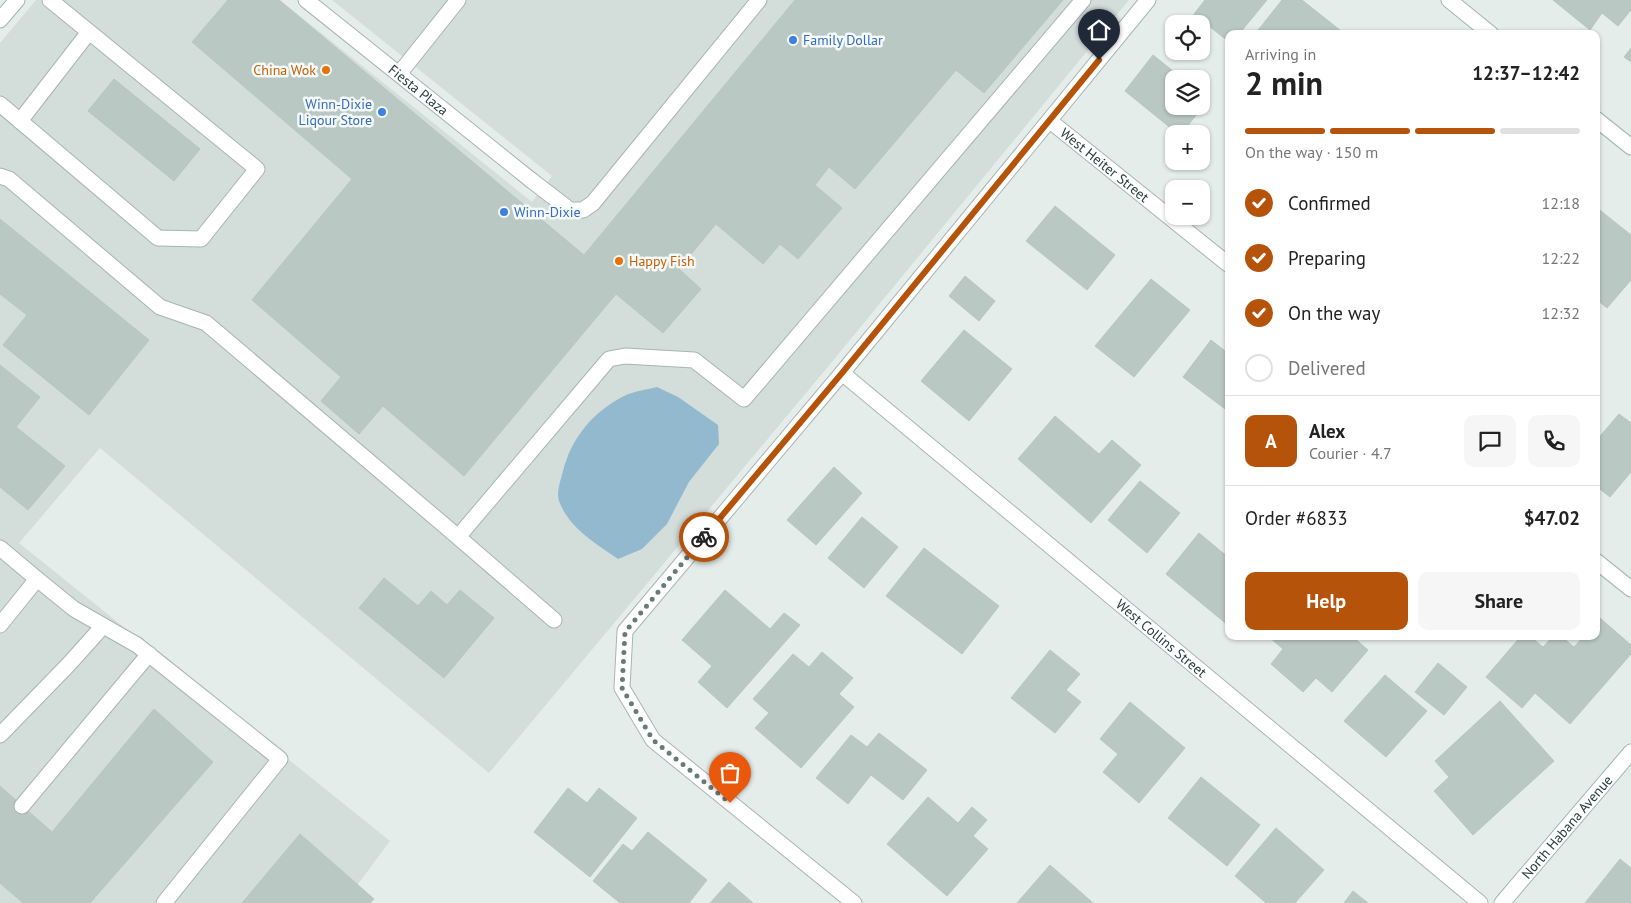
<!DOCTYPE html>
<meta charset="utf-8">
<style>
:root{--surface:#fff;--page:#f6f6f6;--text:#222;--muted:#767676;--line:#e0e0e0;--accent:#b45309}
body{margin:0;font-family:"PT Sans",sans-serif;background:var(--page);color:var(--text);height:100vh;display:flex;flex-direction:column;font-size:19px;white-space:nowrap}
*{box-sizing:border-box;margin:0}
p{font-size:16px;color:var(--muted)}
.icon{flex:none;width:28px;height:28px;fill:none;stroke:currentColor;stroke-width:2;stroke-linecap:round;stroke-linejoin:round}
.map{position:relative;flex:1;overflow:hidden}
.drawer{position:absolute;left:1225px;top:30px;width:375px;height:610px;display:flex;flex-direction:column;background:var(--surface);border-radius:10px;box-shadow:0 1px 4px #0004}
.drawer>*{flex:none}
.buttons{position:absolute;left:1165px;top:15px;display:grid;gap:10px}
.buttons a{display:grid;place-items:center;width:45px;height:45px;border-radius:10px;background:var(--surface);box-shadow:0 1px 4px #0004;font-size:25px}
.pin{position:absolute;display:grid;place-items:center;width:42px;height:42px;color:#fff;margin:-51px -21px;border-radius:50% 50% 50% 0;rotate:-45deg;box-shadow:0 0 5px #0007}
.pin .icon{rotate:45deg}
.courier{position:absolute;display:grid;place-items:center;width:50px;height:50px;margin:-25px;border:4px solid #b45309;border-radius:50%;background:#fff;color:#222;box-shadow:0 1px 6px #0007}
.head em{font-style:normal;font-weight:700}
.head div{display:flex;flex-direction:column-reverse}
.head{display:flex;align-items:center;justify-content:space-between;height:85px;padding:0 20px}
h1{font-size:32px;font-weight:700;line-height:38px}
.bar{display:grid;grid-template-columns:repeat(4,1fr);gap:8px 5px;align-content:center;height:60px;padding:0 20px}
.bar i{height:6px;border-radius:4px;background:var(--line)}
.bar .current{background:var(--accent)}
.bar p{grid-column:span 4}
.line{display:flex;align-items:center;gap:12px;padding:0 20px;border-top:1px solid var(--line)}
.line div{flex:1}
.round{display:grid;place-items:center;flex:none;width:52px;height:52px;border-radius:10px;background:var(--page)}
ol{padding:0 20px;list-style:none}
li{display:flex;align-items:center;gap:15px;height:55px}
li p{margin-inline-start:auto}
li .icon{padding:5px;border-radius:50%;background:var(--accent);color:#fff;stroke-width:4}
li:last-child{color:var(--muted)}
li i{width:28px;height:28px;border:2px solid var(--line);border-radius:50%}
.cta{display:flex;gap:10px;margin-top:auto;padding:10px 20px}
.cta a{flex:1;height:58px;border-radius:10px;background:var(--accent);color:#fff;font-size:20px;font-weight:700;line-height:58px;text-align:center}
.cta a+a{background:var(--page);color:var(--text)}
.map>svg:first-child{display:block}
</style>
<div class="map">
<svg width="1631" height="903" viewBox="0 0 1631 903">
<rect width="100%" height="100%" fill="#e5edeb"/>
<path fill="#d3ddda" fill-rule="evenodd" d="M36 0H280L532 202 552 176 332 0H1129L831 363 489 773 100 448 19 543 390 841 344 903H0V43ZM719 444 689 482 667 524 558 499 561 479 567 456Z"/>
<path fill="#92b9cd" d="M657 387 678 397 718 425 719 444 689 482 667 524 642 549 618 559C595 543 569 528 559 501 556 493 561 479 563 471 571 438 594 411 624 396 634 391 646 390 657 387Z"/>
<g fill="#bac8c4" stroke="#b8c6c3">
<polygon points="228,0 279,0 584,255 795,0 1063,0 984,93 956,70 855,189 829,167 815,185 842,208 798,259 780,244 763,264 716,224 679,269 701,289 663,333 616,294 464,476 383,406 359,434 321,401 341,377 252,300 352,179 192,42"/>
<polygon points="1205,0 1267,0 1239,34 1229,34 1229,42 1194,14"/>
<polygon points="1282,0 1302,0 1345,34 1255,34"/>
<polygon points="1553,0 1631,0 1631,10 1618,26 1602,13 1590,30"/>
<polygon points="1631,48 1631,62 1624,57"/>
<polygon points="1153,55 1183,79 1174,79 1174,106 1201,106 1201,93 1209,99 1181,134 1178,134 1125,91"/>
<polygon points="114,79 200,149 174,181 88,111"/>
<polygon points="1055,206 1115,255 1087,290 1026,241"/>
<polygon points="1596,207 1631,235 1631,280 1607,308 1596,299"/>
<polygon points="0,219 149,340 89,415 3,345 27,315 0,294"/>
<polygon points="965,276 995,301 979,321 949,296"/>
<polygon points="1151,279 1190,310 1134,377 1095,346"/>
<polygon points="964,330 1012,369 969,421 921,381"/>
<polygon points="1211,340 1229,354 1229,412 1183,377"/>
<polygon points="0,365 40,397 16,427 65,466 28,510 0,487"/>
<polygon points="1619,414 1631,423 1631,472 1610,497 1596,486 1596,441"/>
<polygon points="1055,416 1099,454 1112,440 1141,465 1091,523 1018,459"/>
<polygon points="834,467 862,493 816,545 787,520"/>
<polygon points="1140,481 1180,513 1147,553 1108,520"/>
<polygon points="862,517 898,547 864,588 828,558"/>
<polygon points="1199,533 1229,558 1229,626 1166,574"/>
<polygon points="924,548 999,606 962,654 886,596"/>
<polygon points="384,578 418,606 431,591 447,605 460,590 494,618 444,678 359,608"/>
<polygon points="725,590 770,629 784,613 800,625 727,708 698,682 712,666 682,640"/>
<polygon points="1600,618 1631,645 1631,654 1570,724 1535,693 1522,708 1486,677 1521,636 1530,636 1543,647 1553,636 1561,636 1574,647 1584,636 1596,636 1596,622"/>
<polygon points="1268,636 1352,636 1368,650 1332,692 1316,678 1303,692 1271,664 1283,649"/>
<polygon points="1050,650 1080,674 1066,690 1081,702 1055,733 1011,698"/>
<polygon points="822,652 853,678 839,694 854,707 801,768 755,728 769,713 753,699 793,654 809,667"/>
<polygon points="1438,663 1467,687 1444,715 1415,692"/>
<polygon points="1385,675 1427,711 1386,757 1344,721"/>
<polygon points="1500,701 1554,761 1473,835 1434,791 1449,777 1435,761"/>
<polygon points="1130,702 1185,748 1139,803 1103,772 1118,754 1100,739"/>
<polygon points="154,709 213,762 90,903 23,903 0,883 0,786 52,832"/>
<polygon points="879,733 927,770 903,800 871,775 848,804 816,778 851,735 867,747"/>
<polygon points="1201,777 1260,825 1227,866 1168,818"/>
<polygon points="568,788 587,803 599,788 637,818 590,877 534,832"/>
<polygon points="928,797 958,823 972,807 987,820 973,836 988,849 947,896 887,844"/>
<polygon points="1276,828 1324,870 1295,903 1266,903 1235,876"/>
<polygon points="648,832 707,880 689,903 620,903 593,881 623,844 632,851"/>
<polygon points="300,834 374,899 370,903 242,903"/>
<polygon points="1620,859 1631,868 1631,903 1585,903"/>
<polygon points="1050,865 1093,903 1017,903"/>
<polygon points="729,882 753,903 710,903"/>
<polygon points="1353,891 1368,903 1344,903"/>
</g>
<g fill="none" stroke-linecap="round" stroke-linejoin="round">
<defs>
<g id="lane">
<polyline points="399,74 458,0"/>
<polyline points="0,104 158,238 201,239 257,169 50,0"/>
<polyline points="20,121 89,32"/>
<polyline points="0,176 9,179 160,307 206,323 458,537 609,359 625,356 694,360 744,399 1083,0"/>
<polyline points="531,180 570,210 583,210 593,203 759,0"/>
<polyline points="458,537 554,620"/>
<polyline points="0,548 37,579"/>
<polyline points="0,625 37,579 74,609 137,645 280,759 164,903"/>
<polyline points="0,735 70,663 103,626"/>
<polyline points="22,806 149,654"/>
</g>
<g id="street">
<path id="s1" d="M306 0 531 180"/>
<path id="s2" d="M1050 121 1229 265"/>
<path id="s3" d="M842 373 1480 903"/>
<polyline points="1596,561 1631,589"/>
<polyline points="854,903 653,740 622,688 625,631 842,373 1148,0"/>
</g>
<g id="secondary">
<polyline points="1449,0 1491,34"/>
<polyline points="0,20 17,0"/>
<polyline points="1596,119 1631,147"/>
<path id="s4" d="M1502 903 1631 752"/>
</g>
</defs>
<use href="#lane" stroke="#a8b5b3" stroke-width="17"/>
<use href="#street" stroke="#a8b5b3" stroke-width="17"/>
<use href="#secondary" stroke="#a1b5b2" stroke-width="17"/>
<use href="#lane" stroke="#fff" stroke-width="15"/>
<use href="#street" stroke="#fff" stroke-width="15"/>
<use href="#secondary" stroke="#fff" stroke-width="15"/>
</g>
<g fill="none" stroke-linecap="round" stroke-linejoin="round">
<polyline stroke="#687b79" stroke-width="5" stroke-dasharray="0 9" points="704,537 625,632 622,688 653,740 730,803"/>
<polyline stroke="#b45309" stroke-width="6" points="704,537 842,373 1099,60"/>
</g>
<g fill="#3f7fe0" stroke="#f5faf8" stroke-width="2">
<circle cx="793" cy="40" r="5"/>
<circle cx="382" cy="112" r="5"/>
<circle cx="504" cy="212" r="5"/>
</g>
<g fill="#e8710a" stroke="#f5faf8" stroke-width="2">
<circle cx="326" cy="70" r="5"/>
<circle cx="619" cy="261" r="5"/>
</g>
<g text-anchor="middle" dominant-baseline="central" stroke-width="5" stroke-linejoin="round" paint-order="stroke">
<g font-size="14" fill="#366cbe" stroke="#f5faf8" text-anchor="start">
<text x="803" y="40">Family Dollar</text>
<text x="372" y="104" text-anchor="end">Winn-Dixie<tspan x="372" dy="16">Liqour Store</tspan></text>
<text x="514" y="212">Winn-Dixie</text>
</g>
<g font-size="14" fill="#c56008" stroke="#f5faf8" text-anchor="end">
<text x="316" y="70">China Wok</text>
<text x="629" y="261" text-anchor="start">Happy Fish</text>
</g>
<g font-size="14" fill="#253e3c" stroke="#f5faf8">
<text stroke="none"><textPath href="#s1" startOffset="144">Fiesta Plaza</textPath></text>
<text stroke="none"><textPath href="#s2" startOffset="70">West Heiter Street</textPath></text>
<text stroke="none"><textPath href="#s3" startOffset="415">West Collins Street</textPath></text>
<text stroke="none"><textPath href="#s4" startOffset="100">North Habana Avenue</textPath></text>
</g>
</g>
</svg>
<div class="buttons">
<a><svg class="icon" aria-label="locate" viewBox="0 0 24 24"><circle cx="12" cy="12" r="6"/><path d="M12 2v4M12 18v4M2 12h4M18 12h4"/></svg></a>
<a><svg class="icon" aria-label="layers" viewBox="0 0 24 24"><path d="M12 4l9 5-9 5-9-5zM3 14l9 5 9-5"/></svg></a>
<a>+</a>
<a>−</a>
</div>
<div class="pin" style="left:730px;top:803px;background:#ea580c"><svg class="icon" aria-label="bag" viewBox="0 0 24 24"><path d="M5 8h14l-1 12H6zM9 8a3 3 0 0 1 6 0"/></svg></div>
<div class="pin" style="left:1099px;top:60px;background:#1f2937"><svg class="icon" aria-label="home" viewBox="0 0 24 24"><path d="M3 11l9-7 9 7M6 9v11h12V9"/></svg></div>
<div class="courier" style="left:704px;top:537px"><svg class="icon" aria-label="bike" viewBox="0 0 24 24"><circle cx="6" cy="16" r="4"/><circle cx="18" cy="16" r="4"/><path d="M6 16l4-8h5l3 8M10 8l3 8H6M13 5h3"/></svg></div>
<section class="drawer">
<div class="head"><div><h1>2 min</h1><p>Arriving in</p></div><em>12:37–12:42</em></div>
<div class="bar"><i class="current"></i><i class="current"></i><i class="current"></i><i></i><p>On the way · 150 m</p></div>
<ol>
<li><svg class="icon" aria-label="check" viewBox="0 0 24 24"><path d="M5 12l5 5 9-10"/></svg>Confirmed<p>12:18</p></li>
<li><svg class="icon" aria-label="check" viewBox="0 0 24 24"><path d="M5 12l5 5 9-10"/></svg>Preparing<p>12:22</p></li>
<li><svg class="icon" aria-label="check" viewBox="0 0 24 24"><path d="M5 12l5 5 9-10"/></svg>On the way<p>12:32</p></li>
<li><i></i>Delivered</li>
</ol>
<div class="line" style="height:90px"><b class="round" style="background:var(--accent);color:#fff">A</b><div><b>Alex</b><p>Courier · 4.7</p></div><a class="round"><svg class="icon" aria-label="chat" viewBox="0 0 24 24"><path d="M4 5h16v11H9l-5 4z"/></svg></a><a class="round"><svg class="icon" aria-label="phone" viewBox="0 0 24 24"><path d="M5 4h4l2 5-3 2q2 4 5 5l2-3 5 2v4C11 20 4 13 5 4z"/></svg></a></div>
<div class="line" style="height:65px"><div>Order #6833</div><b>$47.02</b></div>
<div class="cta"><a>Help</a><a>Share</a></div>
</section>
</div>
